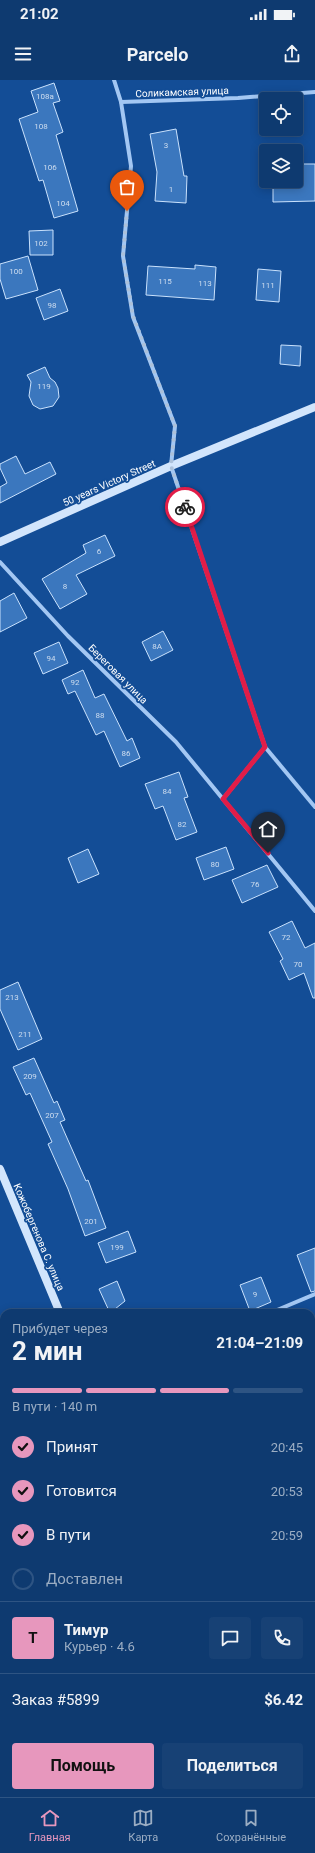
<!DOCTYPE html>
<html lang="ru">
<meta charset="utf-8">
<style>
:root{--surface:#0e3a70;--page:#174175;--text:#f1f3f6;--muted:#9badc3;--line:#2e5483;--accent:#e797bd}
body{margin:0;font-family:Roboto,sans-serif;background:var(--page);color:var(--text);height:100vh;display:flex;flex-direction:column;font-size:15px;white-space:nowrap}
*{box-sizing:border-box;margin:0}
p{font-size:13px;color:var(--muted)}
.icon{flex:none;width:22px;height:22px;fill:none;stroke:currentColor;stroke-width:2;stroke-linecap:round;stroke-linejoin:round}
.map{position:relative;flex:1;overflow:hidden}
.drawer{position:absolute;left:0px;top:1229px;width:315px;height:488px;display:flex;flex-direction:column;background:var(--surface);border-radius:12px 12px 0 0;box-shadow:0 2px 10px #0003,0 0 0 1px var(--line)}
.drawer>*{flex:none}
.fabs{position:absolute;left:259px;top:12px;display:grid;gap:8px}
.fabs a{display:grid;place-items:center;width:44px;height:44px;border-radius:4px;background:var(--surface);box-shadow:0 2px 10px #0003,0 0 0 1px var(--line);font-size:20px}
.pin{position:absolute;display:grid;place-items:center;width:34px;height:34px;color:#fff;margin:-41px -17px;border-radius:50% 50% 50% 0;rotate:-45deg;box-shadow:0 0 4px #0007}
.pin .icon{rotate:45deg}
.courier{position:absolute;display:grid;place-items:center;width:40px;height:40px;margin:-20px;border:3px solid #e11d48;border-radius:50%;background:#fff;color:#222;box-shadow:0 1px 5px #0007}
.summary em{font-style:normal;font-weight:700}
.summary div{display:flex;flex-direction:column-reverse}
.summary{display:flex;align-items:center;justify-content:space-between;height:68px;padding:0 12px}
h1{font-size:26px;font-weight:700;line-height:30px}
.bar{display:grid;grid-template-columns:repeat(4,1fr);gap:6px 4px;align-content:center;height:48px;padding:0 12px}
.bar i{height:5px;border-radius:3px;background:var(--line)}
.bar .on{background:var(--accent)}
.bar p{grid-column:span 4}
.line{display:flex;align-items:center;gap:10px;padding:0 12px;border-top:1px solid var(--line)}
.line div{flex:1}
.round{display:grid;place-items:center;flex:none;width:42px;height:42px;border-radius:4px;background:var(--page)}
ol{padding:0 12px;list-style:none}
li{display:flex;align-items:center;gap:12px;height:44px}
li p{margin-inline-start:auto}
li .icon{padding:4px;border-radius:50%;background:var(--accent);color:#111;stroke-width:4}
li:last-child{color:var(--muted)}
li i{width:22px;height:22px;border:2px solid var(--line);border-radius:50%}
.cta{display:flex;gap:8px;margin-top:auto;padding:8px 12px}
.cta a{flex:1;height:46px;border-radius:4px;background:var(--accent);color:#111;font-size:16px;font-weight:700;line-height:46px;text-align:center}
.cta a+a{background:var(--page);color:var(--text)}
.status{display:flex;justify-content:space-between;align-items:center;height:28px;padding:0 20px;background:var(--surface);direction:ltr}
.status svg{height:11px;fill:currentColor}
header{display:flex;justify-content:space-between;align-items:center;height:52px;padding:0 12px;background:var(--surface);font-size:18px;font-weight:700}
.tabs{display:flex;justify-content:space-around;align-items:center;height:56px;border-top:1px solid var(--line);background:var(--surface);font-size:11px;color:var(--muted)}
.tabs a{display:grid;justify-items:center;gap:2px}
.tabs .on{color:var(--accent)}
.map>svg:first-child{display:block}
</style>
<div class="status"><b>21:02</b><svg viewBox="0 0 49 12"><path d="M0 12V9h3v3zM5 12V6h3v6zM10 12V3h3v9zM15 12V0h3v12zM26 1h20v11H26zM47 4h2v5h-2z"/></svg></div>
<header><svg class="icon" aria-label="menu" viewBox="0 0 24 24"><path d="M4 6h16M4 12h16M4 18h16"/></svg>Parcelo<svg class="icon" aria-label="share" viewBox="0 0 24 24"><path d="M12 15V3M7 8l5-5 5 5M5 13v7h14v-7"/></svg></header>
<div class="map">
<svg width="315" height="1717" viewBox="0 0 315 1717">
<rect width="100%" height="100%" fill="#134d96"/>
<g fill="#3b77be" stroke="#cae2fd">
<polygon points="54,3 60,21 53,23 63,52 56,55 78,131 54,138 43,100 39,101 19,39 38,32 31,11"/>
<polygon points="176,49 184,96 187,96 186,123 155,121 157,92 150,54"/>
<polygon points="296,84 315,84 315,121 273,122 273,101 296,101"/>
<polygon points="53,150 53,175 30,175 29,151"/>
<polygon points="28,176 38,210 6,219 0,199 0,184"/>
<polygon points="195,185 216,187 214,220 146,215 148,186 195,189"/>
<polygon points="258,189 281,191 279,222 256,220"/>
<polygon points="60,209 68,231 44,240 36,218"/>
<polygon points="281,265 301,266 300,286 280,284"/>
<polygon points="45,287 50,298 55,302 58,308 59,317 53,326 40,329 33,325 29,316 31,302 27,295"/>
<polygon points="16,376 25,394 50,382 56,394 0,423 0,407 7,403 0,388 0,384"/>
<polygon points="105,455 115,476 76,495 87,514 60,529 42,499 86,473 83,465"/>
<polygon points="14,513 27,538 0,552 0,521"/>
<polygon points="163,551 173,570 151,581 142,562"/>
<polygon points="59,562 68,583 43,594 34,573"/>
<polygon points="83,590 95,618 104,614 127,661 132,658 140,678 120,687 104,651 96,655 75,611 68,614 62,600"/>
<polygon points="179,692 188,717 184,718 197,752 176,760 163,726 155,729 145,704"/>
<polygon points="226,767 234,789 204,800 196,778"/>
<polygon points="88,769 99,794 78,803 68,778"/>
<polygon points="267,785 278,807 242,823 232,800"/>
<polygon points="292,841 305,868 315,863 315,918 313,918 304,893 289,900 280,881 283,879 269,852"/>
<polygon points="18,902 42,959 18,970 0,929 0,910"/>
<polygon points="34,978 54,1023 57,1021 65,1040 60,1042 86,1101 88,1100 106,1148 85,1156 68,1109 48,1064 52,1062 30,1013 26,1015 13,987"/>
<polygon points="128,1151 136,1172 106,1183 98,1163"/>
<polygon points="315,1168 315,1211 311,1212 297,1175"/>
<polygon points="261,1197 271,1222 250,1231 240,1205"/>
<polygon points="117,1201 125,1221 110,1233 99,1209"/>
</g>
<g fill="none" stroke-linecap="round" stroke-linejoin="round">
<g stroke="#a3c7f3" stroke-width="4">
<polyline points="114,0 121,22 131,86 123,176 133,237 175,346 171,386 265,667 223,719"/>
<polyline points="121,22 238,18 315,12"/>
<polyline points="0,482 68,556 176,662 315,831"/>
<polyline points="265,667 315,727"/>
<polyline points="270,1233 315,1214"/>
</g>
<g stroke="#d2e5fc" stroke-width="8">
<polyline points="0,462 171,386 315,327"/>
<polyline points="0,1089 60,1233"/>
<polyline points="263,1713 265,1717"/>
</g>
</g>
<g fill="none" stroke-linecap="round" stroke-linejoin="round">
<polyline stroke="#acc1da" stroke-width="4" stroke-dasharray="0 7.2" points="127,131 123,176 133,236 175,346 171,386 185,427"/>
<polyline stroke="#e11d48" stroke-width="5" points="185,427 265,667 223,719 268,773"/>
</g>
<g text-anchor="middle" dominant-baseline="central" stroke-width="3.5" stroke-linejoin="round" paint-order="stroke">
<g font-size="8" fill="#ceddef">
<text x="45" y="16">108а</text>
<text x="41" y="46">108</text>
<text x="166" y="65">3</text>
<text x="50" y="87">106</text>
<text x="171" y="109">1</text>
<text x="63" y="123">104</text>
<text x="41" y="163">102</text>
<text x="16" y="191">100</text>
<text x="165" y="201">115</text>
<text x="205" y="203">113</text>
<text x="268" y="205">111</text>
<text x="52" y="225">98</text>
<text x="44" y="306">119</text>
<text x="99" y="471">6</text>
<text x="65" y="506">8</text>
<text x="157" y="566">8А</text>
<text x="51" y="578">94</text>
<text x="75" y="602">92</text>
<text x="100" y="635">88</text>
<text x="126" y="673">86</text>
<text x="167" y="711">84</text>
<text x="182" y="744">82</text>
<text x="215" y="784">80</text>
<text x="255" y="804">76</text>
<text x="286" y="857">72</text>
<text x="298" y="884">70</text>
<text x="12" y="917">213</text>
<text x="25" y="954">211</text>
<text x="30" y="996">209</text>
<text x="52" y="1035">207</text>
<text x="91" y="1141">201</text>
<text x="117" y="1167">199</text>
<text x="255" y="1214">9</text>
</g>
<g font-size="10" fill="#fff" stroke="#134d96">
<text transform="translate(182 12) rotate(-2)">Соликамская улица</text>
<text transform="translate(109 403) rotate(-24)">50 years Victory Street</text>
<text transform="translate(118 594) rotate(45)">Береговая улица</text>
<text transform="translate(39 1157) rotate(67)">Кожобергенова С. улица</text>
</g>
</g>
</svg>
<div class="fabs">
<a><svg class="icon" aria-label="locate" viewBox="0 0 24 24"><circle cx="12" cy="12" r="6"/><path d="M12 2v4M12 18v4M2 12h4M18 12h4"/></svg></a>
<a><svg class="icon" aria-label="layers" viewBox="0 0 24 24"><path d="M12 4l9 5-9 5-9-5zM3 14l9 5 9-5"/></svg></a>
</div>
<div class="pin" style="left:127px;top:131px;background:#ea580c"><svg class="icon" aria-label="bag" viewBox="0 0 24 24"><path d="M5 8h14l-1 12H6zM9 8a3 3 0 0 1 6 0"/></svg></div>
<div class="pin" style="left:268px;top:773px;background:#1f2937"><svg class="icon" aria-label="home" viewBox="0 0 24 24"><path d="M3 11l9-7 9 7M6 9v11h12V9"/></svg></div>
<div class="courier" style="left:185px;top:427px"><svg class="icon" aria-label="bike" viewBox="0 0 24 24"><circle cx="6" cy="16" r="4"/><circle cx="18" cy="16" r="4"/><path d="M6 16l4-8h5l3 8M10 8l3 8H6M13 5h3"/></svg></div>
<section class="drawer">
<div class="summary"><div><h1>2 мин</h1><p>Прибудет через</p></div><em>21:04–21:09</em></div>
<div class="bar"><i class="on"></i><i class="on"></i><i class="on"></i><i></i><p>В пути · 140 m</p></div>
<ol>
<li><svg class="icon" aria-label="check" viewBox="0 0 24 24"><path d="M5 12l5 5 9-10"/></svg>Принят<p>20:45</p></li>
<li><svg class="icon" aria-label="check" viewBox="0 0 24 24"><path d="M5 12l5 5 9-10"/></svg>Готовится<p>20:53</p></li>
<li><svg class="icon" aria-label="check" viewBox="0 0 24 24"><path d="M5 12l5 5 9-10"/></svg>В пути<p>20:59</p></li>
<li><i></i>Доставлен</li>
</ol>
<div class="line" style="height:72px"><b class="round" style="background:var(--accent);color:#111">Т</b><div><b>Тимур</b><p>Курьер · 4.6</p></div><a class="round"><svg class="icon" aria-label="chat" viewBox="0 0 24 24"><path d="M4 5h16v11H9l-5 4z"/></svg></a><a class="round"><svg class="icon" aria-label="phone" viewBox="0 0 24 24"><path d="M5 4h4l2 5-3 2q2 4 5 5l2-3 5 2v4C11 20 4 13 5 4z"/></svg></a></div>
<div class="line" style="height:52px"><div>Заказ #5899</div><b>$6.42</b></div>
<div class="cta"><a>Помощь</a><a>Поделиться</a></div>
</section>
</div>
<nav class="tabs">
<a class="on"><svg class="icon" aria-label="home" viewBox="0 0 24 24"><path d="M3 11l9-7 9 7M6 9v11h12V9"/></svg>Главная</a>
<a><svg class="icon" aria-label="map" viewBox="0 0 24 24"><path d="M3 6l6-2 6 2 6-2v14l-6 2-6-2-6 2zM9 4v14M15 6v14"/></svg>Карта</a>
<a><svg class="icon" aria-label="saved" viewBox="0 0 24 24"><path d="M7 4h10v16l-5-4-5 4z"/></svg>Сохранённые</a>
</nav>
